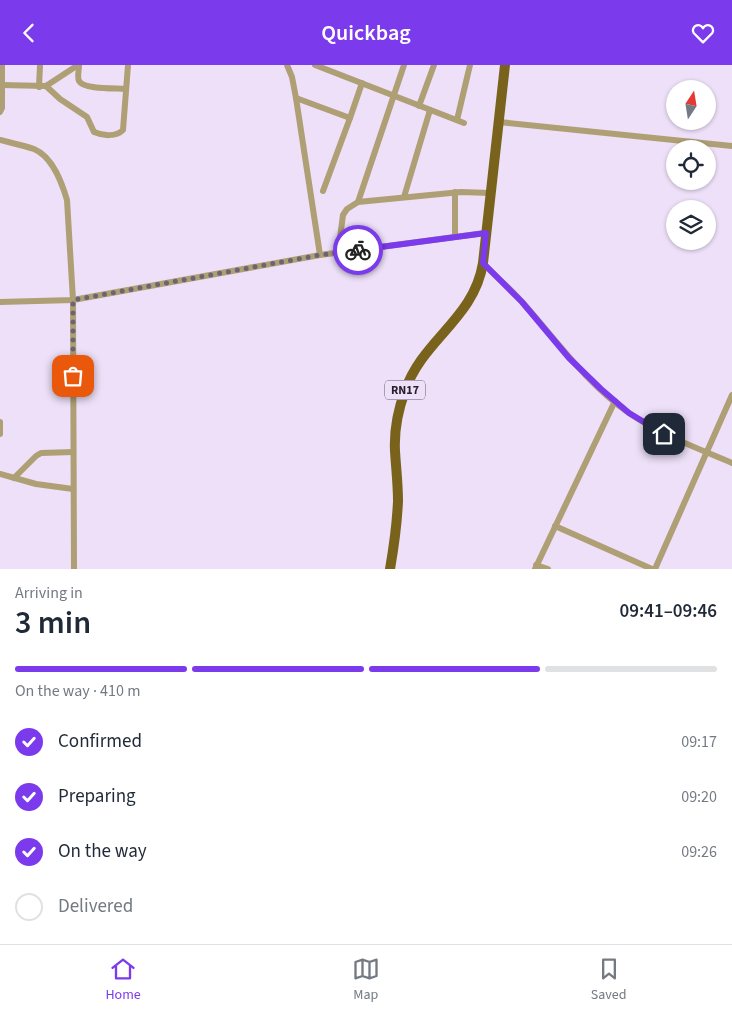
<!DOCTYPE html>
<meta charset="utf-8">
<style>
:root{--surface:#fff;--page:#f2f2f3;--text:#1f2937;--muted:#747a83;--line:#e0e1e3;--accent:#7c3aed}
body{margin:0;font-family:"Source Sans 3",sans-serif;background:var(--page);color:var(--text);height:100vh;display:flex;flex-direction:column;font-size:19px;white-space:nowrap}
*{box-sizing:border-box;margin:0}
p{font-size:16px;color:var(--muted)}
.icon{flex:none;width:28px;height:28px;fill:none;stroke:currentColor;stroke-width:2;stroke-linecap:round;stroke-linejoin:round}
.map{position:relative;height:504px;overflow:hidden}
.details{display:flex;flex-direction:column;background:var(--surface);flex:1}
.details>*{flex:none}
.needle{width:32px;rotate:12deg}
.tools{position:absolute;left:666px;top:15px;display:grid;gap:10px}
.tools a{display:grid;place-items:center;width:50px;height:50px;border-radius:50%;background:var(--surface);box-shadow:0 1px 4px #0004;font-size:25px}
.pin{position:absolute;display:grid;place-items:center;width:42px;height:42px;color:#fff;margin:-21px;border-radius:10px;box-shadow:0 2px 8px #0006}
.courier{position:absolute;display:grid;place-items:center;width:50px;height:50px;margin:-25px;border:4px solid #7c3aed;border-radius:50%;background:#fff;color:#222;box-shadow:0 1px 6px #0007}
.head em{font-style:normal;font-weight:600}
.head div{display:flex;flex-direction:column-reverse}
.head{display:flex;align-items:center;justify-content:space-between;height:85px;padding:0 15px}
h1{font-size:32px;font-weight:600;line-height:38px}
.bar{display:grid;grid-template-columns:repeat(4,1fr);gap:8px 5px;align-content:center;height:60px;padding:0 15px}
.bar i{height:6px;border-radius:4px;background:var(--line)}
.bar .current{background:var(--accent)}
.bar p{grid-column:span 4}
ol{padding:0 15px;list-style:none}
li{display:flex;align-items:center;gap:15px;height:55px}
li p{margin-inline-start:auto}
li .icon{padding:5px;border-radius:50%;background:var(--accent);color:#fff;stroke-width:4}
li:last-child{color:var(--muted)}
li i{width:28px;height:28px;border:2px solid var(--line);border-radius:50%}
header{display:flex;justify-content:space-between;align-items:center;height:65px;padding:0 15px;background:var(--accent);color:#fff;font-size:22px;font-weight:600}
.tabs{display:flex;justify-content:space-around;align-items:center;height:70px;border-top:1px solid var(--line);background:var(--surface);font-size:14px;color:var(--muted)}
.tabs a{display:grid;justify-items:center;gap:2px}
.tabs .current{color:var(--accent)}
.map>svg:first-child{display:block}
</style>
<header><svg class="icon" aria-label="back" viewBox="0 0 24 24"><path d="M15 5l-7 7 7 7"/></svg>Quickbag<svg class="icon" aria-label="heart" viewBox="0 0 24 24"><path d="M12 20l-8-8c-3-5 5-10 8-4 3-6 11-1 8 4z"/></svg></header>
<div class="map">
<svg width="732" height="504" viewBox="0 0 732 504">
<rect width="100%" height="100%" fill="#ede0f8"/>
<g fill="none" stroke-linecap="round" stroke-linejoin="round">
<g stroke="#ae9f74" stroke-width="6">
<path d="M79 0C79 5 77 12 79 16 84 25 117 23 126 24"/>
<polyline points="287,0 292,12 296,33 320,190"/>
<polyline points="315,0 464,58"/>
<polyline points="1,20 46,21 78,0"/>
<path d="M46 21 60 34 87 52 94 67C103 71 116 72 123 65L128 0"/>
<polyline points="39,22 40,0"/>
<polyline points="296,33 350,53 323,126"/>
<polyline points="419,41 434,0"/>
<polyline points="0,47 2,43 2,0"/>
<polyline points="350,53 362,18"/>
<polyline points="457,55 470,0"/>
<polyline points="499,57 732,81"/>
<path d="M0 75C11 78 23 80 34 84 53 92 62 118 67 135L73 235 74 504"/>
<polyline points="404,132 430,45"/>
<polyline points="358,137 404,0"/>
<polyline points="455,172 455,127"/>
<polyline points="338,188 343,150 347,144 358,137 461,127 490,128"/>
<path d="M483 198C496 212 511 224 523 238 557 276 587 319 629 348 661 370 697 383 732 398"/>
<polyline points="0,237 73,235 320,190 485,168"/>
<polyline points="0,357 0,369"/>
<polyline points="0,409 36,419 73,424"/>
<polyline points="14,413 36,391 41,388 73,387"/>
<polyline points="555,461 652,504"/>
<polyline points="536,500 548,504"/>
<polyline points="535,504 615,336"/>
<polyline points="655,504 732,330"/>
</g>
<path stroke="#79631c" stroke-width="10" d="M390 504C394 481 397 459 398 436 398 419 396 403 395 386 394 366 398 345 405 326 422 275 474 254 483 198L505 0"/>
</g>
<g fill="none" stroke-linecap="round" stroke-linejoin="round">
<polyline stroke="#6c6472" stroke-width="5" stroke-dasharray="0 9" points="73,311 73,235 320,190 358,185"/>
<polyline stroke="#7c3aed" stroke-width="6" points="358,185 486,168 483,198 522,237 569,293 601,324 629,348 664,369"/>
</g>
<g text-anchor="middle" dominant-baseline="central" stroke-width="4.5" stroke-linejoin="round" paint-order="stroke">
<rect fill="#ede0f8" stroke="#625a68" stroke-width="1" x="385" y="315.5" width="40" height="19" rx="4"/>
<g font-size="12" font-weight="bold" fill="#26212a">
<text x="405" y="325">RN17</text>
</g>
</g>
</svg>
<div class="tools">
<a><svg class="needle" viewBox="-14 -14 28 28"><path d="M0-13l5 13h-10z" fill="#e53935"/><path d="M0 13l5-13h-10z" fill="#747a83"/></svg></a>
<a><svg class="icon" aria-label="locate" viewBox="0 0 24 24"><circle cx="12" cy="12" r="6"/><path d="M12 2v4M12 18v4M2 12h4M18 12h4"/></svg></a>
<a><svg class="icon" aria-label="layers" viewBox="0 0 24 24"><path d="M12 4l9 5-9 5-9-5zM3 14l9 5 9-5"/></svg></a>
</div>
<div class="pin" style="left:73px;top:311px;background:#ea580c"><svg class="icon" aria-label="bag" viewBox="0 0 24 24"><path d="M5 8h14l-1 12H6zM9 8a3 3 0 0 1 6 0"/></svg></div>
<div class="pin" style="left:664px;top:369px;background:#1f2937"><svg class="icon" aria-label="home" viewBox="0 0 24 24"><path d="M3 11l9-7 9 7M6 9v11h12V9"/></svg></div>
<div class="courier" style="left:358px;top:185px"><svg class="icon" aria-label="bike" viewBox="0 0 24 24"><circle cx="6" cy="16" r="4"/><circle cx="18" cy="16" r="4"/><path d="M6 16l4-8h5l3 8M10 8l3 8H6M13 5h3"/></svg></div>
</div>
<section class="details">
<div class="head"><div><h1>3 min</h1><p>Arriving in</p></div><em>09:41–09:46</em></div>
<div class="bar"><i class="current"></i><i class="current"></i><i class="current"></i><i></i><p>On the way · 410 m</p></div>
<ol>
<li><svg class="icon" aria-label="check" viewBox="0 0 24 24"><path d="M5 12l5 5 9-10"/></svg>Confirmed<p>09:17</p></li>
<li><svg class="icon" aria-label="check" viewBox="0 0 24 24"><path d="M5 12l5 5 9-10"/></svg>Preparing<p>09:20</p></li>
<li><svg class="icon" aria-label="check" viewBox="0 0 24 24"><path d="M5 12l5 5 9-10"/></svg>On the way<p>09:26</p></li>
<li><i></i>Delivered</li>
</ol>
</section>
<nav class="tabs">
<a class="current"><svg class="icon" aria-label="home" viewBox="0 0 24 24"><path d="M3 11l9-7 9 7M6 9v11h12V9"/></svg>Home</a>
<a><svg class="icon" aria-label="map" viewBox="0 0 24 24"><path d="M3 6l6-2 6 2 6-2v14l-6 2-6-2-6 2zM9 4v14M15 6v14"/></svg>Map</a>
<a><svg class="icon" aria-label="saved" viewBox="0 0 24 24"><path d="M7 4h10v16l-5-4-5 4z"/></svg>Saved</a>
</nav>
